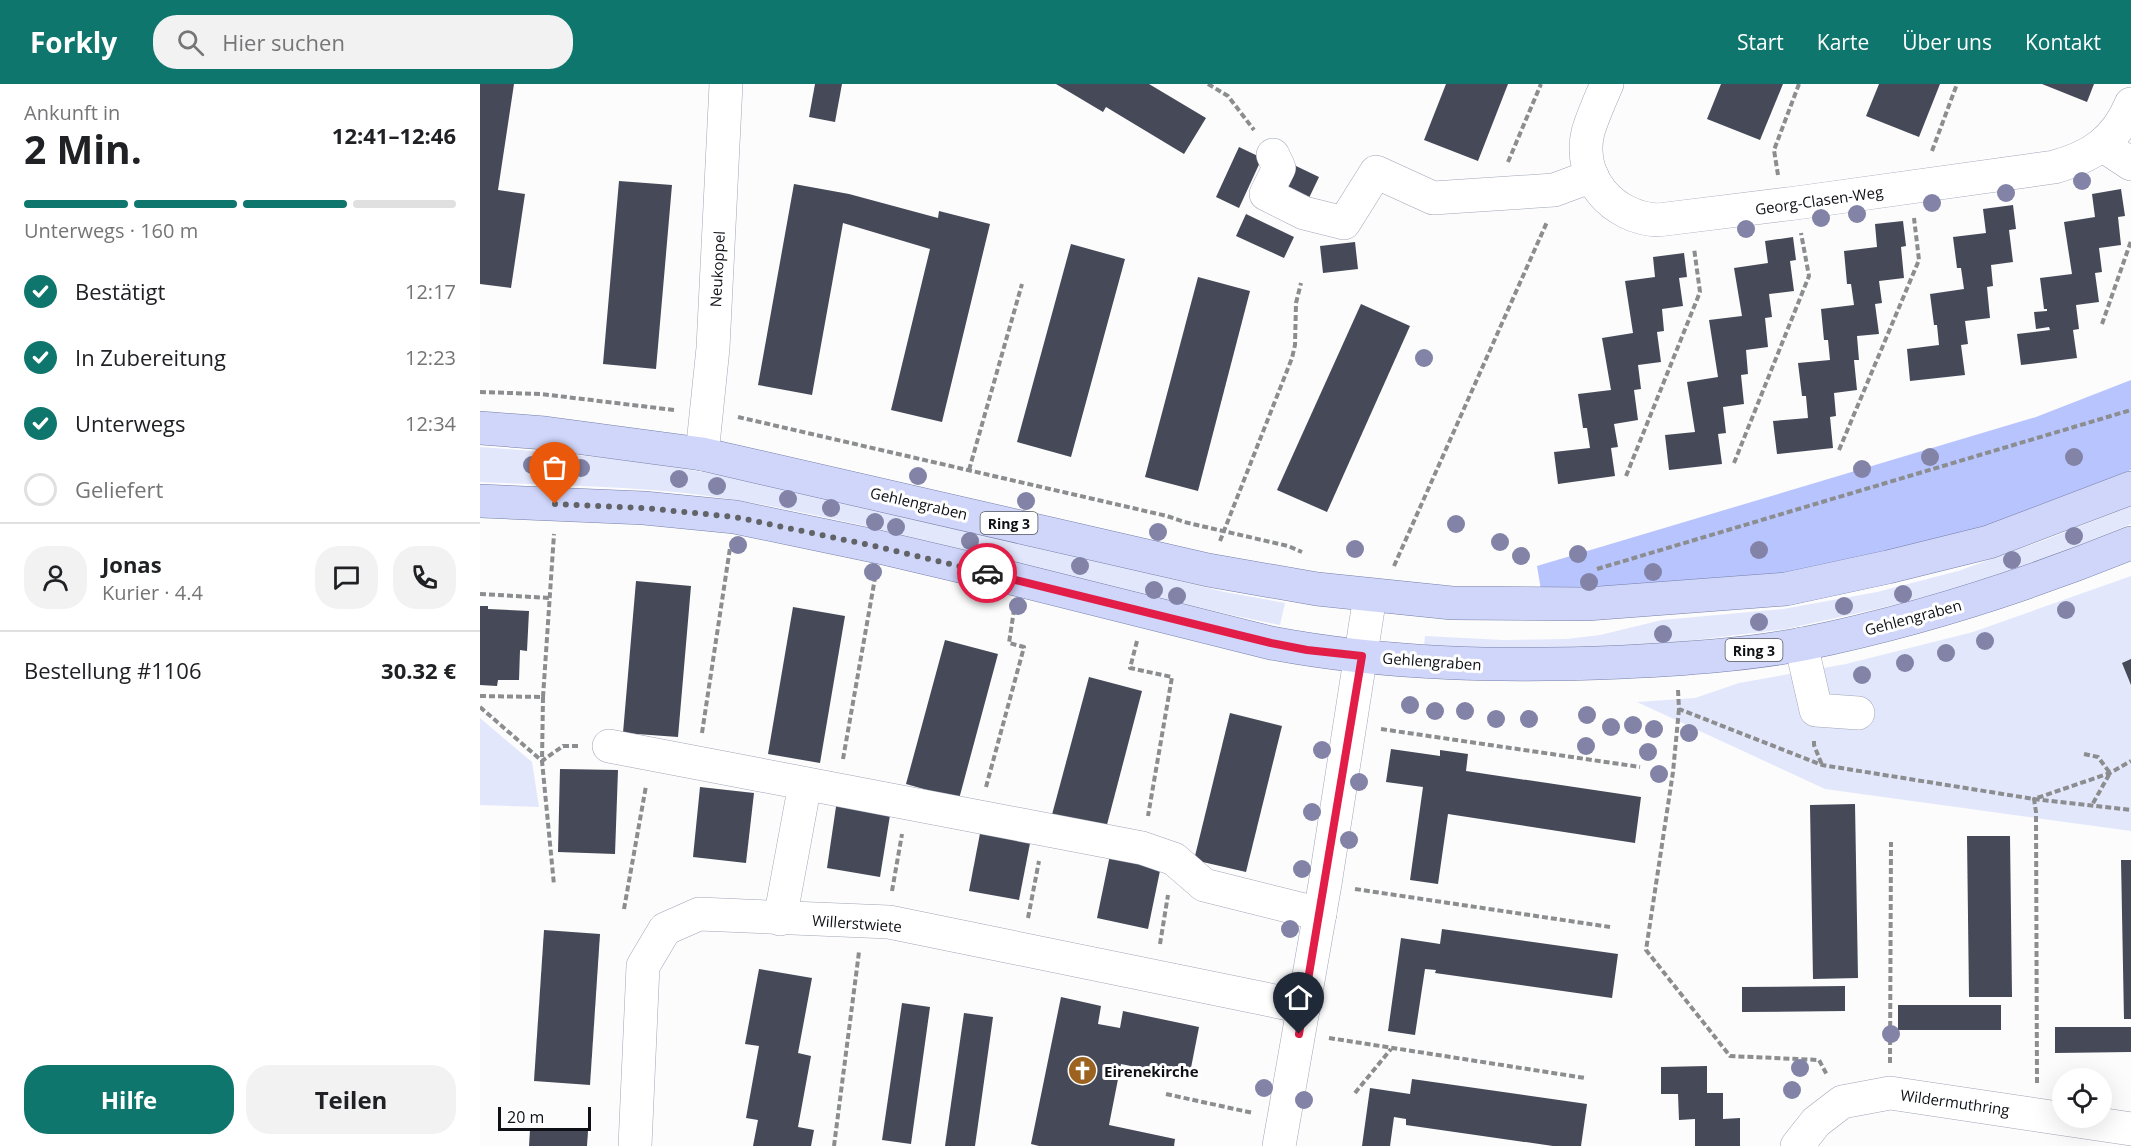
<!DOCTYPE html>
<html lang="de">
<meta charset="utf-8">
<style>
:root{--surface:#fff;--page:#f2f2f2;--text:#202124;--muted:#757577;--line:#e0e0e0;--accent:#0f766e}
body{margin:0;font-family:"Open Sans",sans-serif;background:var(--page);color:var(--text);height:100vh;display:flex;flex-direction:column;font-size:22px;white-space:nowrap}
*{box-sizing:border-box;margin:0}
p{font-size:20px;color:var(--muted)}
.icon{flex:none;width:33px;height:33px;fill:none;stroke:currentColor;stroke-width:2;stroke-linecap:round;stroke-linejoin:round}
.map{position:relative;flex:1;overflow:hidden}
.side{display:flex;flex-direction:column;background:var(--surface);width:480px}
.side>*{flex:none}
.controls{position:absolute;left:1572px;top:984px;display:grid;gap:12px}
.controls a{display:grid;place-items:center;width:60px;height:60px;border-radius:50%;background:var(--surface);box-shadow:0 6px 24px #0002;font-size:30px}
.scale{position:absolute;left:18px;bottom:15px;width:93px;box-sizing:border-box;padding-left:6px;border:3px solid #0e1016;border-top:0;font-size:16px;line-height:21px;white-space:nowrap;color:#0e1016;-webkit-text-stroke:4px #fff;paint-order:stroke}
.pin{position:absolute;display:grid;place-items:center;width:51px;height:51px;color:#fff;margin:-62px -26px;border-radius:50% 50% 50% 0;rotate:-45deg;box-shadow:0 0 6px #0007}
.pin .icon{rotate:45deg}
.courier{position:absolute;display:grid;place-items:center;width:60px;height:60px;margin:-30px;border:4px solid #e11d48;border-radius:50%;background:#fff;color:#222;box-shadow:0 2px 8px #0007}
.overview em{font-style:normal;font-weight:700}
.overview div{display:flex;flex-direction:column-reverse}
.overview{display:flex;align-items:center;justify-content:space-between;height:102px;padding:0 24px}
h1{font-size:39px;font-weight:700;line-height:45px}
.bar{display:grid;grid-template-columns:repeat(4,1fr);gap:9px 6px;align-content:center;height:72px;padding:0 24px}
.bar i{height:8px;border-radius:4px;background:var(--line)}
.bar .on{background:var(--accent)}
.bar p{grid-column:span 4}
.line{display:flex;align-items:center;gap:15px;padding:0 24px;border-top:2px solid var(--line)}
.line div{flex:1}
.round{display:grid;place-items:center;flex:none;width:63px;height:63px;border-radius:24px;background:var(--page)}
ol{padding:0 24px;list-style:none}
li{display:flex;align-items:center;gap:18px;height:66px}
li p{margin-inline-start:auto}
li .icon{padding:6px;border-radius:50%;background:var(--accent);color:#fff;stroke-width:4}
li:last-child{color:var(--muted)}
li i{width:33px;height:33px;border:3px solid var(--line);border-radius:50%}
.button{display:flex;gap:12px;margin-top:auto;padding:12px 24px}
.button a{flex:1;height:69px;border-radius:24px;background:var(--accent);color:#fff;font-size:24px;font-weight:700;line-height:69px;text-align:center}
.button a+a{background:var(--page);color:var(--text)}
header{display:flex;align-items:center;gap:36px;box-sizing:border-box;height:84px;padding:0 30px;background:var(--accent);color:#fff}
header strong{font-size:28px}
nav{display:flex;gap:33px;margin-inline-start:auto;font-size:21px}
.search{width:420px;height:54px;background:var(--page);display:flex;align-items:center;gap:15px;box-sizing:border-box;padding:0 21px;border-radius:24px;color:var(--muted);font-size:22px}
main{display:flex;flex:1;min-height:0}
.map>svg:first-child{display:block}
</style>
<header>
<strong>Forkly</strong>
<div class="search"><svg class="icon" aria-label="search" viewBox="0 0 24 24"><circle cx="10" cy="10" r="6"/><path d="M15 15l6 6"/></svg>Hier suchen</div>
<nav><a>Start</a><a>Karte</a><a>Über uns</a><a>Kontakt</a></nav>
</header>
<main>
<section class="side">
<div class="overview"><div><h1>2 Min.</h1><p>Ankunft in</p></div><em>12:41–12:46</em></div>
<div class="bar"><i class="on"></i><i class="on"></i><i class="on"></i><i></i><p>Unterwegs · 160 m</p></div>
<ol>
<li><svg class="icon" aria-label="check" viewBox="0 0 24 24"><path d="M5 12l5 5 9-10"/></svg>Bestätigt<p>12:17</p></li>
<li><svg class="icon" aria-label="check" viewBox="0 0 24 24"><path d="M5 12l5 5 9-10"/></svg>In Zubereitung<p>12:23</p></li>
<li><svg class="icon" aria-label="check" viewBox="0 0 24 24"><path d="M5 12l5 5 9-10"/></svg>Unterwegs<p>12:34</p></li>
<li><i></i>Geliefert</li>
</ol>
<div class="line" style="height:108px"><a class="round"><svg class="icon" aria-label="person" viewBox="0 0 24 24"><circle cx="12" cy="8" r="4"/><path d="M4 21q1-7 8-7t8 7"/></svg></a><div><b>Jonas</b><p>Kurier · 4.4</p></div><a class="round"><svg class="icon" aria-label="chat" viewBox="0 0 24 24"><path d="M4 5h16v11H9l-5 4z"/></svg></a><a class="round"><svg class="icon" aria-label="phone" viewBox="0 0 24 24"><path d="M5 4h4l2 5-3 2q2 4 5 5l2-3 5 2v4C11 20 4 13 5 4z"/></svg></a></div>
<div class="line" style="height:78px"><div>Bestellung #1106</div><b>30.32 €</b></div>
<div class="button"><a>Hilfe</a><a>Teilen</a></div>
</section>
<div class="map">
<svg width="1651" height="1062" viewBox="0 0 1651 1062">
<rect width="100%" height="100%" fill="#fcfcfc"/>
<g fill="#e3e7fc">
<path d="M0 363C74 368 148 375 222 388 398 418 571 467 745 508L805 519 800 541C618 505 440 448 257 416 173 402 85 402 0 398Z"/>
<polygon points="1651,422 1651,440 1575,471 1483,503 1401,524 1306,545 1158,563 1023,567 944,561 945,552 1023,556 1086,555 1120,551 1182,536 1303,525 1397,508 1478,487 1570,454"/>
<polygon points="1651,492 1651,747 1345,705 1157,618 1215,614 1259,599 1366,580 1493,548"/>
<polygon points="0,634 52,678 59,723 0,721"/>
</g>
<polygon fill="#b8c4fe" points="1651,296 1651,386 1505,444 1305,494 1061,506 1057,482 1556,333"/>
<g fill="#454958">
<polygon points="0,0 34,0 18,106 45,110 31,204 0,200"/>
<polygon points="335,0 362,0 355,38 329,33"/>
<polygon points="576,0 669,0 726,34 704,70 626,23 623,28"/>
<polygon points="966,0 1028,0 998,77 944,56"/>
<polygon points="1241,0 1303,0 1280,56 1227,35"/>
<polygon points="1399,0 1460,0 1439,53 1386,32"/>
<polygon points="1562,0 1614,0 1607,18"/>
<polygon points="759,63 782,74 759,124 736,113"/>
<polygon points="816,82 839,93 828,116 805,105"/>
<polygon points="139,97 192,101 176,285 123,280"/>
<polygon points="314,100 369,110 458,134 459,127 510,140 462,338 411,326 450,165 363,139 332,311 278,301"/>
<polygon points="1641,105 1645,132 1638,133 1641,161 1619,164 1622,188 1615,189 1619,218 1596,221 1599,245 1593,246 1597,274 1541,281 1537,250 1570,246 1569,243 1556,245 1554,228 1567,227 1567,225 1564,225 1560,194 1592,190 1584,138 1615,133 1612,110"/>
<polygon points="1533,121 1536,145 1529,146 1533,178 1511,181 1513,202 1507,203 1510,234 1485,237 1488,260 1481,261 1485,291 1430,297 1427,265 1459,261 1457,241 1454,241 1450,210 1484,205 1481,184 1477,184 1473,153 1506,149 1503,125"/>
<polygon points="766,130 814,153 804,174 756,152"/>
<polygon points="1423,137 1426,162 1421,163 1424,194 1399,197 1402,219 1395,220 1399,250 1377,252 1379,276 1374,276 1377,306 1354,309 1356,332 1350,333 1353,364 1297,370 1293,337 1328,334 1326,312 1322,312 1318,279 1350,276 1348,256 1344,256 1341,225 1374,221 1371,200 1367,200 1364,167 1397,163 1395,140"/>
<polygon points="1313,153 1316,176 1310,177 1314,207 1289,210 1292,233 1285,234 1288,263 1266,266 1268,290 1261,291 1264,320 1243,323 1246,349 1238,350 1242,380 1189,386 1185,351 1215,348 1207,298 1238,293 1229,236 1262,232 1254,184 1288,179 1285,157"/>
<polygon points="875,158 878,185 843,189 840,162"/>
<polygon points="591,160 645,175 591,373 537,358"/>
<polygon points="1204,169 1207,193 1199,194 1203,222 1182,225 1184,247 1177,248 1181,278 1158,281 1161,305 1154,306 1158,336 1134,340 1138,363 1131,364 1135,392 1078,400 1074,368 1110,364 1107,344 1103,344 1098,310 1131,306 1122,254 1153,249 1145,197 1175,193 1173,173"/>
<polygon points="718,193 770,207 718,407 665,393"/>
<polygon points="881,220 930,242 847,428 797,406"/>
<polygon points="156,497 211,502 198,653 143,649"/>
<polygon points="0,522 8,522 8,525 49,527 47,567 40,566 39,596 18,596 17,602 0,601"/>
<polygon points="313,523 365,532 340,679 288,670"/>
<polygon points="465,556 518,570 479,715 426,700"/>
<polygon points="1651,575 1651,601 1642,579"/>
<polygon points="609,593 662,607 624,752 570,738"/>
<polygon points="750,629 802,642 766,788 714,776"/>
<polygon points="911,665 960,672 960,666 988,670 986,687 1161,713 1155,759 968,730 958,800 930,796 943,703 906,698"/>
<polygon points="80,685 138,686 135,770 78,768"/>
<polygon points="220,703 274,709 266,779 213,773"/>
<polygon points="357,716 411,725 400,793 347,784"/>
<polygon points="1375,720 1378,894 1333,895 1330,721"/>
<polygon points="502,739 552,749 539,816 489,807"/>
<polygon points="1487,752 1530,752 1532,913 1489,913"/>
<polygon points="631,766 682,777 668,845 617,834"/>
<polygon points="1641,776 1651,776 1651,935 1644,935"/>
<polygon points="962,845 1138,870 1132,914 955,889 956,886 945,885 935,951 908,947 921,854 960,860"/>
<polygon points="64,846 120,850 110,1001 54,997"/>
<polygon points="279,885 332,894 318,969 331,972 318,1043 334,1046 331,1062 273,1062 278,1036 266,1034 279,962 265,960"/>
<polygon points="1365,902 1365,927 1262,928 1262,903"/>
<polygon points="581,913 621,922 618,940 640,944 643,927 719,943 709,994 641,980 629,1041 695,1055 694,1062 559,1062 551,1060"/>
<polygon points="422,919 450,923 431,1060 402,1056"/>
<rect x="1418" y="921" width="103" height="25"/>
<polygon points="484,929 513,933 495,1062 465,1062"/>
<polygon points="1575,943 1651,943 1651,968 1575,969"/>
<polygon points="1227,982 1227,1009 1243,1009 1243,1035 1260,1034 1260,1062 1215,1062 1215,1035 1199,1036 1198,1010 1181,1010 1181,983"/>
<polygon points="932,995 1107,1020 1101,1062 1073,1062 926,1041 926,1035 914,1033 910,1062 882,1062 890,1004 930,1010"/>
<polygon points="50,1046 108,1047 107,1062 49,1062"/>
</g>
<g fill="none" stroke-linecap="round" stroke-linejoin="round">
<defs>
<g id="minor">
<path d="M1127 0C1120 16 1113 31 1108 48 1097 94 1133 134 1178 136L1316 119 1574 83C1611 73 1636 57 1651 20"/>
<polyline points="1622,61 1651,80"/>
<polyline points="793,71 799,84 786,110 824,129 864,139 896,88 953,114 1074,106 1112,92"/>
<polyline points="222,370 233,264 246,0"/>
<polyline points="1321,560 1336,626 1378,629"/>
<polyline points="129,662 662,764 694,775 724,801 840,830"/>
<polyline points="300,835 325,700"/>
<polyline points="155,1062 163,882 185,845 219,830 409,838 824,923"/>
<polyline points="799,1062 845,800 890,512"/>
<polyline points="1317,1062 1336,1038 1362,1018 1410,1009 1651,1045"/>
</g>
<g id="major">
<polyline points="0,344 65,349 222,370 728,486 837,505 972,519 1107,520 1306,505 1408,483 1509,458 1651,404"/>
<path d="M0 417 164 424 255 433 399 463 539 496 791 559C907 581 1026 583 1143 578 1203 575 1264 571 1323 560 1436 537 1545 502 1651 459"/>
</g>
</defs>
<use href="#minor" stroke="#a1a5b7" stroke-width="34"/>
<use href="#major" stroke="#777fa8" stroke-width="34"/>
<g stroke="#8c8d8f" stroke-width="4" stroke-dasharray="6 3" stroke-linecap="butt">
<polyline points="728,0 748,12 774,46"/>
<polyline points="1452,67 1477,0"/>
<polyline points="1028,78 1061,0"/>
<polyline points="1298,91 1294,66 1319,0"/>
<polyline points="1622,240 1651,157"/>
<polyline points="0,308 61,310 194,326"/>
<polyline points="258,333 687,432 704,438 808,462 822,468"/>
<polyline points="1359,366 1439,176 1434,134"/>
<polyline points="1254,379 1329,192 1321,149"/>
<polyline points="489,386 542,200"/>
<polyline points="1146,392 1220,208 1214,164"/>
<polyline points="740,457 812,274 815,261 816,219 821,199"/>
<polyline points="914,482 1067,138"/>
<polyline points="1117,485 1651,326"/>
<polyline points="0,510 70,514"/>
<polyline points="657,557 650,584 692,593 668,732"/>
<polyline points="1198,606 1199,625 1342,681 1554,715 1651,726"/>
<polyline points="0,612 63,613 74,450"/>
<polyline points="63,613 62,677 74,801"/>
<polyline points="0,623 62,677 83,662 98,662"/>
<polyline points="1199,625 1193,688 1166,866 1250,972 1339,976 1347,991"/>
<polyline points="901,645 1160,683"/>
<polyline points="222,649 250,464"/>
<polyline points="1334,657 1334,661 1342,681"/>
<polyline points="1604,670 1618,673 1630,689 1612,721"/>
<polyline points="363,675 395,494"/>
<polyline points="506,703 544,563 529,559 534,526"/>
<polyline points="875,805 1130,843"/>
<polyline points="412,807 422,750"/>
<polyline points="144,825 166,702"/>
<polyline points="548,834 559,777"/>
<polyline points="680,860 688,811"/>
<polyline points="849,954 1105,994"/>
<polyline points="1410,979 1411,758"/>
<polyline points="1557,999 1556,728 1554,715 1630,689 1651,677"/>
<polyline points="875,1009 911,965"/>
<polyline points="686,1010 773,1029"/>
<polyline points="354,1062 379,868"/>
</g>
<use href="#minor" stroke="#fff" stroke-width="33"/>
<use href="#major" stroke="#cfd6fa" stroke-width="33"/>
</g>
<g fill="#8283a7">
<circle cx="1602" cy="97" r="9"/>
<circle cx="1526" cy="109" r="9"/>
<circle cx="1452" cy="119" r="9"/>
<circle cx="1377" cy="130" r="9"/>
<circle cx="1341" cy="134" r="9"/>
<circle cx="1266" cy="145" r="9"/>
<circle cx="944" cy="274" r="9"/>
<circle cx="1450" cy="373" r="9"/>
<circle cx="1594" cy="373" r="9"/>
<circle cx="52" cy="381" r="9"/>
<circle cx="101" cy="384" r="9"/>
<circle cx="1382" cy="385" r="9"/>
<circle cx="438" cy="392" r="9"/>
<circle cx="199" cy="395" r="9"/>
<circle cx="237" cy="402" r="9"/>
<circle cx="308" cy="415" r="9"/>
<circle cx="546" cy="417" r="9"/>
<circle cx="351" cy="424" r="9"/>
<circle cx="395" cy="438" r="9"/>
<circle cx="976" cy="440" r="9"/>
<circle cx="416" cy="443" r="9"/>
<circle cx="678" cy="448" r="9"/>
<circle cx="1594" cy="452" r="9"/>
<circle cx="490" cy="457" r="9"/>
<circle cx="1020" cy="458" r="9"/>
<circle cx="258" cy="461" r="9"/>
<circle cx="875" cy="465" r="9"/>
<circle cx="1279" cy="466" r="9"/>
<circle cx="1098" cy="470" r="9"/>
<circle cx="1041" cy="472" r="9"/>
<circle cx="1532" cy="476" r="9"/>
<circle cx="600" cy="482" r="9"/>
<circle cx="393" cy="488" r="9"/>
<circle cx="1173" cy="488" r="9"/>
<circle cx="1109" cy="498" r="9"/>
<circle cx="674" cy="506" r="9"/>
<circle cx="1423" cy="510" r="9"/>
<circle cx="697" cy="512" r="9"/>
<circle cx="538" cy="522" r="9"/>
<circle cx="1364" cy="522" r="9"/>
<circle cx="1586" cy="526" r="9"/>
<circle cx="1279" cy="538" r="9"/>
<circle cx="1183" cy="550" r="9"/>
<circle cx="1505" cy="557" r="9"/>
<circle cx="1466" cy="569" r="9"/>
<circle cx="1425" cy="579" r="9"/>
<circle cx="1382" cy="591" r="9"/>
<circle cx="930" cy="621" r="9"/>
<circle cx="955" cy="627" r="9"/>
<circle cx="985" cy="627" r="9"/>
<circle cx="1107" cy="631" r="9"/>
<circle cx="1016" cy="635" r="9"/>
<circle cx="1049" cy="635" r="9"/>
<circle cx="1153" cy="641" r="9"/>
<circle cx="1131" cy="643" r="9"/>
<circle cx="1174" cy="645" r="9"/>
<circle cx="1209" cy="649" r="9"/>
<circle cx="1106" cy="662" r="9"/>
<circle cx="842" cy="666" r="9"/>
<circle cx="1168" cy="668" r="9"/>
<circle cx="1179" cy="690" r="9"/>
<circle cx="879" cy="698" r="9"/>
<circle cx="832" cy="728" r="9"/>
<circle cx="869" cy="756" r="9"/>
<circle cx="822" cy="785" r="9"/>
<circle cx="810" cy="845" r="9"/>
<circle cx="1411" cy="950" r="9"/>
<circle cx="1320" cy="984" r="9"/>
<circle cx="784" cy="1004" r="9"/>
<circle cx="1312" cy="1006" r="9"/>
<circle cx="824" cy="1016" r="9"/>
</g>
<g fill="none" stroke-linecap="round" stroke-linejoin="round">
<polyline stroke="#616366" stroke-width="6" stroke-dasharray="0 10.8" points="75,420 164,424 255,433 399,463 507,489"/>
<polyline stroke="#e11d48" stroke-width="8" points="507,489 791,559 827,566 882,572 819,950"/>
</g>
<defs>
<symbol id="church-disc" viewBox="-11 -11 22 22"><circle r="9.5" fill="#9c6320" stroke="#fff"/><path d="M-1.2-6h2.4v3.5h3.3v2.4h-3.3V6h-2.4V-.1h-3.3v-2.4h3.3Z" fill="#fff"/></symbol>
</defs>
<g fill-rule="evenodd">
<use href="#church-disc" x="586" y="970" width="33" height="33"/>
</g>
<g text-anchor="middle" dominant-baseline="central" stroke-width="6" stroke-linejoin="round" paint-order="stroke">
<g fill="#fff" stroke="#56585c" stroke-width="1.5">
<rect x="500.5" y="428" width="57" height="22" rx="4.5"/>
<rect x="1245.5" y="555" width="57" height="22" rx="4.5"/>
</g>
<g font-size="14" font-weight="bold" fill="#0e1016">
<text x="529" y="439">Ring 3</text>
<text x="1274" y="566">Ring 3</text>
</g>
<g font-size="15" fill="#0e1016" stroke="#fff">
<text transform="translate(1339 116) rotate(-8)">Georg-Clasen-Weg</text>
<text transform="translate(237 185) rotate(-87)">Neukoppel</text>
<text transform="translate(439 419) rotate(13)">Gehlengraben</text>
<text transform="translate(1433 533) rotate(-15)">Gehlengraben</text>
<text transform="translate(952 577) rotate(4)">Gehlengraben</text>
<text transform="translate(377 839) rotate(4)">Willerstwiete</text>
<text transform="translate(1475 1018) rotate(8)">Wildermuthring</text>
</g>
<g font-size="15" font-weight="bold" fill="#0e1016" stroke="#fff" text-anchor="start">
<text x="624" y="987">Eirenekirche</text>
</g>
</g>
</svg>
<div class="controls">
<a><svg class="icon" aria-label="locate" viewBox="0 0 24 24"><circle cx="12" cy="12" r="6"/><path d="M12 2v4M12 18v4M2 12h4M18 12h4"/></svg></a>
</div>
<div class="scale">20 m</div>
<div class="pin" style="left:75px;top:420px;background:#ea580c"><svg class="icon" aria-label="bag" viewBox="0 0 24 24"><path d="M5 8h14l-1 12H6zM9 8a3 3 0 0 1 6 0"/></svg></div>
<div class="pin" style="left:819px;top:950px;background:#1f2937"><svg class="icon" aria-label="home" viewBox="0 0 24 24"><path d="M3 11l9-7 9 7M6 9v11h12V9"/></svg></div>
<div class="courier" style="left:507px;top:489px"><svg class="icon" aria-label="car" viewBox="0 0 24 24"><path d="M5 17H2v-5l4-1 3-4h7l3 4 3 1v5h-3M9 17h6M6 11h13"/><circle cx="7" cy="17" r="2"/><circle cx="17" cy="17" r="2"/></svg></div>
</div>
</main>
